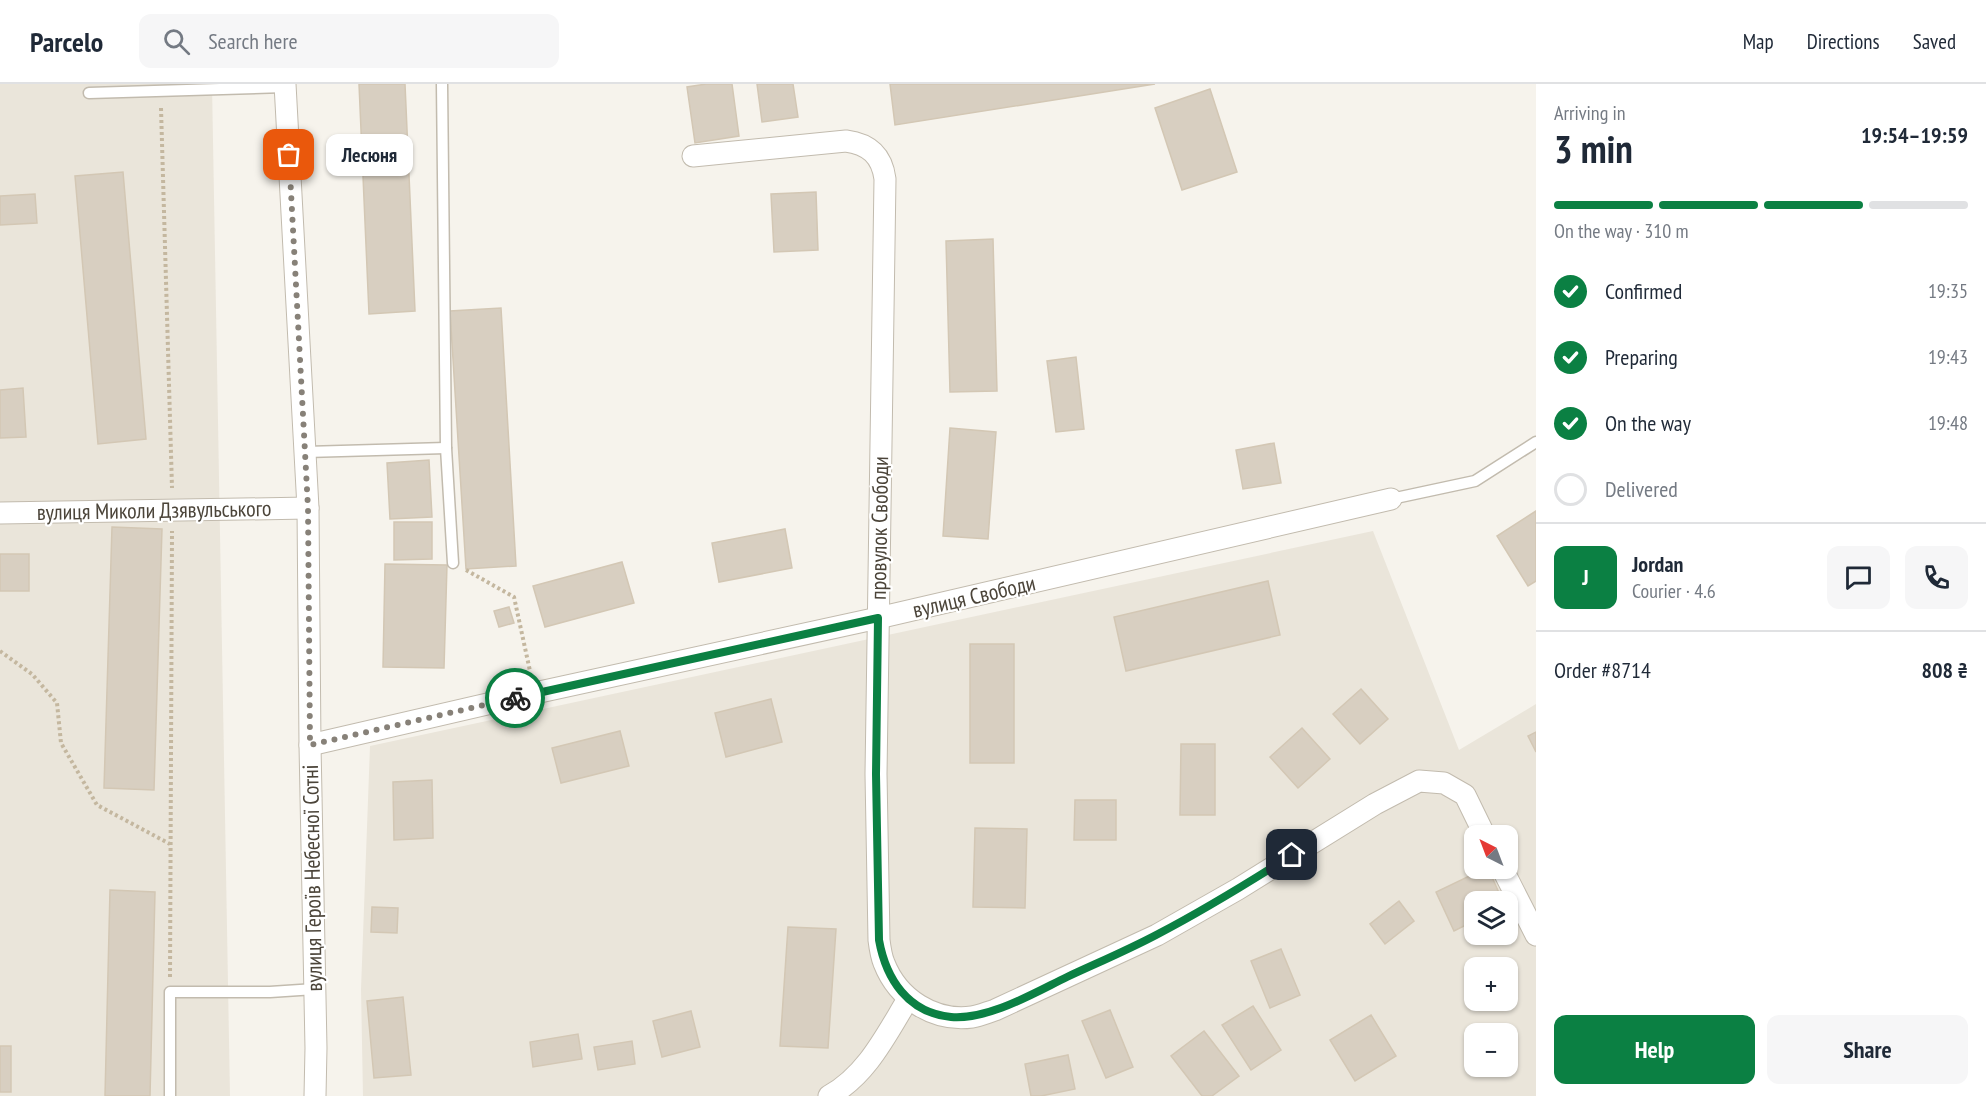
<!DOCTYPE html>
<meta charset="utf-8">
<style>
:root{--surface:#fff;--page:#f6f6f7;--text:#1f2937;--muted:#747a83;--line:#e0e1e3;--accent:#0b8043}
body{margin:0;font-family:"PT Sans Narrow",sans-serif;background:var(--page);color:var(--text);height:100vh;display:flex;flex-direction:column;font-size:22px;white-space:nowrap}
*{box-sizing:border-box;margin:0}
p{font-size:20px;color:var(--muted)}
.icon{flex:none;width:33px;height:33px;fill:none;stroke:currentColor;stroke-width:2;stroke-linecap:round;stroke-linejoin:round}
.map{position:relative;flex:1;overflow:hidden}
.details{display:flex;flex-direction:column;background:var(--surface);width:450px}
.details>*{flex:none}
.needle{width:39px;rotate:318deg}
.controls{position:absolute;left:1464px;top:741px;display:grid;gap:12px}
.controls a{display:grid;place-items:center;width:54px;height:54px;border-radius:12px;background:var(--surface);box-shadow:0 2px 4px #0004;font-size:30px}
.pin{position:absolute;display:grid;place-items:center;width:51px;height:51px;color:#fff;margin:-26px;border-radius:12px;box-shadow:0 3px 9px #0006}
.courier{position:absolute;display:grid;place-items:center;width:60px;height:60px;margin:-30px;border:4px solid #0b8043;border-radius:50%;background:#fff;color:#222;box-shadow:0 2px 8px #0007}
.bubble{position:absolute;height:42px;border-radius:12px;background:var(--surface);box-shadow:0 2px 4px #0004;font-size:20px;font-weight:800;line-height:42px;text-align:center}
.head em{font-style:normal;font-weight:800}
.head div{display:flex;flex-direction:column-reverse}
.head{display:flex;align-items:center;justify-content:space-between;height:102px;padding:0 18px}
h1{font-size:39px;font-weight:800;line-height:45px}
.bar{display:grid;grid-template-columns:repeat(4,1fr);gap:9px 6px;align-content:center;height:72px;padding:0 18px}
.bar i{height:8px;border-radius:4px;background:var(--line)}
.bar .selected{background:var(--accent)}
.bar p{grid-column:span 4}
.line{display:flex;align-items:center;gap:15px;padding:0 18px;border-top:2px solid var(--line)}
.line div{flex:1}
.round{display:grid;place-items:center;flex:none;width:63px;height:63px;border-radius:12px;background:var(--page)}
ol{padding:0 18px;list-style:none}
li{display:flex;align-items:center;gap:18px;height:66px}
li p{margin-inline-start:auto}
li .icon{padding:6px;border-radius:50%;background:var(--accent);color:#fff;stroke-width:4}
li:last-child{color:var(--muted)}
li i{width:33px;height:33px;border:3px solid var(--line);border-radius:50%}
.primary-button{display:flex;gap:12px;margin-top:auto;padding:12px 18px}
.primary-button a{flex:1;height:69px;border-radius:12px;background:var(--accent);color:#fff;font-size:24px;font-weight:800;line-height:69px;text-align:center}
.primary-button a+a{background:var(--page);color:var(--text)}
header{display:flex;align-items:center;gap:36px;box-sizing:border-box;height:84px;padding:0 30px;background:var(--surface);border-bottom:2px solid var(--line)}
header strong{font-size:28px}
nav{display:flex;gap:33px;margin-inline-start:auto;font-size:21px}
.search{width:420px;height:54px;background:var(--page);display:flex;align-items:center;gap:15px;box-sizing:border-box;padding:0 21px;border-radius:12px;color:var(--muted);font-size:22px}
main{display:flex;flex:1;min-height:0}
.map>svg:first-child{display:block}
</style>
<header>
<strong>Parcelo</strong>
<div class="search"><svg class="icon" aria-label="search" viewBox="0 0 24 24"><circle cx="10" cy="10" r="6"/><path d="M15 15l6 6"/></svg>Search here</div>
<nav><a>Map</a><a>Directions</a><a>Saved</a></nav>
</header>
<main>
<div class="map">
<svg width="1536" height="1012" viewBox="0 0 1536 1012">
<rect width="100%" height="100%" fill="#f6f3ec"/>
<g fill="#eae5da" fill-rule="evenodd">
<polygon points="0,0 212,0 230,1012 0,1012"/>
<path d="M1373 447 1459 666 1536 620V1012H363L361 905 370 662ZM1474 752H1508V784H1474ZM1474 818H1508V850H1474ZM1474 884H1508V916H1474ZM1474 950H1508V982H1474Z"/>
</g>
<g fill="#d8cfc1" stroke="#d3c7b4" stroke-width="1.5">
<polygon points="359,0 405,0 415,227 369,230"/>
<polygon points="706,0 732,0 739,52 695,59 687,3"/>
<polygon points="757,0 793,0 798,33 762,38"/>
<polygon points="890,0 1155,0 895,41"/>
<polygon points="1210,5 1237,88 1182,106 1155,24"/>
<polygon points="123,88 146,355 98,360 75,92"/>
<polygon points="816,108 818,166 774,168 771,110"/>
<polygon points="35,110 37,139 0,141 0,112"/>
<polygon points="993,155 997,307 950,308 946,157"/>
<polygon points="501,224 516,482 466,485 450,227"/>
<polygon points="1076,273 1084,345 1056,348 1047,277"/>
<polygon points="23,304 26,353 0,354 0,306"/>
<polygon points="950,344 996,348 988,455 943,452"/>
<polygon points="1274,359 1281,399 1243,405 1236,366"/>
<polygon points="429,376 432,433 390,435 387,379"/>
<polygon points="1536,427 1536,497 1528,502 1497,452"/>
<polygon points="394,438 432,438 432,475 394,476"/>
<polygon points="112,443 162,445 154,706 104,704"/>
<polygon points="785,445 792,484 719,498 712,459"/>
<rect x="0" y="470" width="29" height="37"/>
<polygon points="622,478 634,519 545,543 533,502"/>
<polygon points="385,480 447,481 444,584 383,583"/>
<polygon points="1268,497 1280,551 1126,587 1114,533"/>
<polygon points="509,523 514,539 499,543 494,527"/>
<rect x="970" y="560" width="44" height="119"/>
<polygon points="1361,605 1388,635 1360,660 1333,630"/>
<polygon points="771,615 782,658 726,673 715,629"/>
<polygon points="1302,644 1330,675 1298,704 1270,673"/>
<polygon points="620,647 629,682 561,699 552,664"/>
<polygon points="1536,648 1536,668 1528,652"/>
<polygon points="1181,660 1215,660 1215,731 1180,731"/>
<polygon points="432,696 433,754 394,756 393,698"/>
<polygon points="1075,716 1116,716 1116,756 1074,756"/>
<polygon points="975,744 1027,745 1025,824 973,823"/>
<polygon points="1486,784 1488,784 1503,818 1474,818 1474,837 1454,847 1436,808"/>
<polygon points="110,806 155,808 150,1012 105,1012"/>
<polygon points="1399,817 1414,837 1385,860 1370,840"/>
<polygon points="372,823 398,824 397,849 371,848"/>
<polygon points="788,843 836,845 828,964 780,962"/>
<polygon points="1281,865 1300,911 1270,924 1251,877"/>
<polygon points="403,913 411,991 374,994 367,917"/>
<polygon points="1253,922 1281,966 1251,986 1222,941"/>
<polygon points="1110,926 1133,983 1106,994 1082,937"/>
<polygon points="691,927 700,963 662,973 653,937"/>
<polygon points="1371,931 1396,972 1355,997 1330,956"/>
<polygon points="1204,947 1239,992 1212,1012 1202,1012 1171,972"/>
<polygon points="578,950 582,975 533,983 530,958"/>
<polygon points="632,957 635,980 598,986 594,963"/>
<rect x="0" y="962" width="11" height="46"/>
<polygon points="1068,971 1075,1005 1041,1012 1031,1012 1025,980"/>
</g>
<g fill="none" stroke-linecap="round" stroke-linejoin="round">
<defs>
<g id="service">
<polyline points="442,0 446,364 453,479"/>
<polyline points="89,9 285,3"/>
<polyline points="306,368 446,364"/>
<polyline points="1391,415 1475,397 1536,358"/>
<polyline points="170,1012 170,908 270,908 315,905"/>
</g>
<g id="minor">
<polyline points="285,0 308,424 310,661 316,964 315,1012"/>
<path d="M693 72 846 57C869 60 882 72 885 95L876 690 879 856C880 864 881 872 884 879 898 915 934 938 972 933 980 932 988 928 995 926L1157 851 1238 805 1375 720 1419 697 1444 699 1465 711 1485 752"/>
<polyline points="0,429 308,424"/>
<polyline points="310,661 535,609 878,534 1391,415"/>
<polyline points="1502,784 1536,851"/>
<path d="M829 1012C867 991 886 951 908 915"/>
</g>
</defs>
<use href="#service" stroke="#c2bbae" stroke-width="13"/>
<use href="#minor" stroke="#c2bbae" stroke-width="23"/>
<g stroke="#c4b79f" stroke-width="4" stroke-dasharray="3 3" stroke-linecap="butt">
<polyline points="161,24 172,404"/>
<polyline points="466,486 514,513 530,587"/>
<polyline points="0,567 32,590 57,619 61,659 97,721 170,760"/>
<polyline points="170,893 172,447"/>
</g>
<use href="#service" stroke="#fff" stroke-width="10"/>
<use href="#minor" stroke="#fff" stroke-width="21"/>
</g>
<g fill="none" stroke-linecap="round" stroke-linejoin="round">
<polyline stroke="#878178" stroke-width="6" stroke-dasharray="0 10.8" points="289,71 308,424 310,661 515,614"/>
<path stroke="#0b8043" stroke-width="8" d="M515 614 878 534 876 690 879 856C886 895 908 929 951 933 989 936 1034 909 1067 893 1097 879 1128 866 1158 850 1204 826 1248 799 1292 771"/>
</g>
<g text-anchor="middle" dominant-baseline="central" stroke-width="4.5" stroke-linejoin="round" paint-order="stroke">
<g font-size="22" fill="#4b4439" stroke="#fff">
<text transform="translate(154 426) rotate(-1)">вулиця Миколи Дзявульського</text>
<text transform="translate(879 444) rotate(-89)">провулок Свободи</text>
<text transform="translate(974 512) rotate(-13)">вулиця Свободи</text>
<text transform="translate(312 794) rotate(-91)">вулиця Героїв Небесної Сотні</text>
</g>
</g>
</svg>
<div class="controls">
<a><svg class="needle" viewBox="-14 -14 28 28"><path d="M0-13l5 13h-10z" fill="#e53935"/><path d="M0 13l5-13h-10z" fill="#747a83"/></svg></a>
<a><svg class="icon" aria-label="layers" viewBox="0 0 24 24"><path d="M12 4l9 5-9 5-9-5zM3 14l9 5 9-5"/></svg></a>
<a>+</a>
<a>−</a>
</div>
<div class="pin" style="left:289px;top:71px;background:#ea580c"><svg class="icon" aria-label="bag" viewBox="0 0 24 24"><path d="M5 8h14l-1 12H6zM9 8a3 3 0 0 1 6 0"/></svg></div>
<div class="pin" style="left:1292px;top:771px;background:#1f2937"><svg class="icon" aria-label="home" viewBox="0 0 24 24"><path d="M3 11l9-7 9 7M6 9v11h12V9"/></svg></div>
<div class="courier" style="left:515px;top:614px"><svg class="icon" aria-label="bike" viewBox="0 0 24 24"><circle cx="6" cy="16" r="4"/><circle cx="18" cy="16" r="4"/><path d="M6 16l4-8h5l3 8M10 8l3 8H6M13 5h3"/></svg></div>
<div class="bubble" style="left:326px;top:50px;width:87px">Лесюня</div>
</div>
<section class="details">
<div class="head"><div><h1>3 min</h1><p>Arriving in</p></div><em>19:54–19:59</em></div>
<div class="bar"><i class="selected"></i><i class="selected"></i><i class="selected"></i><i></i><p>On the way · 310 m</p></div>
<ol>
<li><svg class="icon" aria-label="check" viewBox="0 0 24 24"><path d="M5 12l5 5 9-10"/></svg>Confirmed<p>19:35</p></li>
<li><svg class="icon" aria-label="check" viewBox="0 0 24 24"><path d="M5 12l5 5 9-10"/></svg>Preparing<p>19:43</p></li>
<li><svg class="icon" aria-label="check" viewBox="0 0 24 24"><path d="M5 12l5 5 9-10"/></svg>On the way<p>19:48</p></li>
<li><i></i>Delivered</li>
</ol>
<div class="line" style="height:108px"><b class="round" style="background:var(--accent);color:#fff">J</b><div><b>Jordan</b><p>Courier · 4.6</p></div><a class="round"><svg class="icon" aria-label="chat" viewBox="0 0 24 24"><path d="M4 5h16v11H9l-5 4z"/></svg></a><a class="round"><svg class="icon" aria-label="phone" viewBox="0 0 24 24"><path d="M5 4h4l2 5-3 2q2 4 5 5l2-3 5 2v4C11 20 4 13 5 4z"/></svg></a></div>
<div class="line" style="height:78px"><div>Order #8714</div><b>808 ₴</b></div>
<div class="primary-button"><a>Help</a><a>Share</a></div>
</section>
</main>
